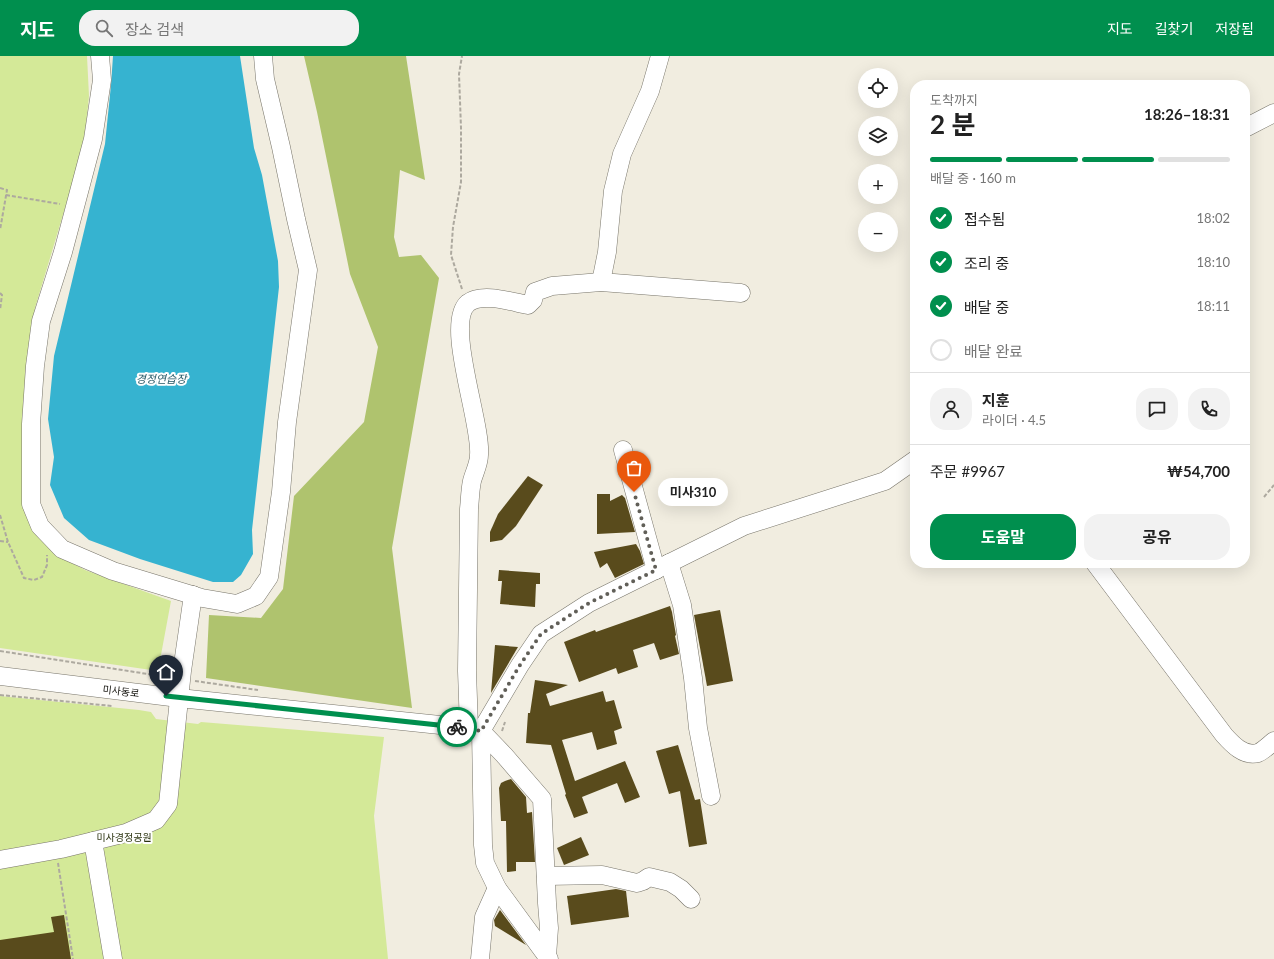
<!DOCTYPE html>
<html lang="ko">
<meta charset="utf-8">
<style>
:root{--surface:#fff;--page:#f2f2f2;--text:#222;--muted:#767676;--line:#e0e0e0;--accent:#008f4e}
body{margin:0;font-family:Lato,"Noto Sans KR",sans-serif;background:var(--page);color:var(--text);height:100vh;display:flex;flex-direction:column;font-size:15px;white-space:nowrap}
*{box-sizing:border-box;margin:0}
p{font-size:13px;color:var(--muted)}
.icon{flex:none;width:22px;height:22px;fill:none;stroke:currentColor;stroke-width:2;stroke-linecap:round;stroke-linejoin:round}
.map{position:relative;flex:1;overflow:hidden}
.drawer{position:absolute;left:910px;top:24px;width:340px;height:488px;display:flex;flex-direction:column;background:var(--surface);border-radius:16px;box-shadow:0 4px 16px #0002}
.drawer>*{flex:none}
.tools{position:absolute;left:858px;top:12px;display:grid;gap:8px}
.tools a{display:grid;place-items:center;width:40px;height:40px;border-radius:50%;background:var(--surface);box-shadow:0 4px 16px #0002;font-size:20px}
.pin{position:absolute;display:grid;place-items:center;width:34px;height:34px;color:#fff;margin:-41px -17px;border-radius:50% 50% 50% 0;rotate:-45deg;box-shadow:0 0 4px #0007}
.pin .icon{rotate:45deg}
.courier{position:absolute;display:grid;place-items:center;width:40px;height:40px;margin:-20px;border:3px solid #008f4e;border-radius:50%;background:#fff;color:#222;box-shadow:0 1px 5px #0007}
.bubble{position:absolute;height:28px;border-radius:14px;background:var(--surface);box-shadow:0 4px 16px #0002;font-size:13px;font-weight:700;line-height:28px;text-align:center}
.headline em{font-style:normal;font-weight:700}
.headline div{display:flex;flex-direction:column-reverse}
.headline{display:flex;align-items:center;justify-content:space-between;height:68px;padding:0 20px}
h1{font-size:26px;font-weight:700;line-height:30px}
.bar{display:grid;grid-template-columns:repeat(4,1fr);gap:6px 4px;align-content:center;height:48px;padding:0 20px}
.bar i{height:5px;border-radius:3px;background:var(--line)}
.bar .on{background:var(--accent)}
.bar p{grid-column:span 4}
.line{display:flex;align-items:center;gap:10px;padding:0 20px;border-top:1px solid var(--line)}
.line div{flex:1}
.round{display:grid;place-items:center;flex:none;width:42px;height:42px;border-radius:16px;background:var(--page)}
ol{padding:0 20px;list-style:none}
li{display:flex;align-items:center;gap:12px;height:44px}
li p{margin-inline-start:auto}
li .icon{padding:4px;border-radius:50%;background:var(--accent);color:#fff;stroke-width:4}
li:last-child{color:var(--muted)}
li i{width:22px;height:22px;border:2px solid var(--line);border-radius:50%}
.primary-button{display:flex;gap:8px;margin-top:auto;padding:8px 20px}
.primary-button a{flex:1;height:46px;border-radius:16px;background:var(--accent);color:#fff;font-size:16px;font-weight:700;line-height:46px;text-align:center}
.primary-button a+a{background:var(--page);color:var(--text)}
header{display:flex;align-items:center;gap:24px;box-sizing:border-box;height:56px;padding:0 20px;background:var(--accent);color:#fff}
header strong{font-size:19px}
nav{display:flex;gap:22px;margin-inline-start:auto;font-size:14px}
.search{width:280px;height:36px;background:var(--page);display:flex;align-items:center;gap:10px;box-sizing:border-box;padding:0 14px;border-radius:16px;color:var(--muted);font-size:15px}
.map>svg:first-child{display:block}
</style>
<header>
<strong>지도</strong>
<div class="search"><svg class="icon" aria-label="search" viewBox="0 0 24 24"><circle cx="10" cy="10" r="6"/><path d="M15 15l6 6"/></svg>장소 검색</div>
<nav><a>지도</a><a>길찾기</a><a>저장됨</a></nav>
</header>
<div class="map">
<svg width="1274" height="903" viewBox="0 0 1274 903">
<rect width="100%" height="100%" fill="#f1ede0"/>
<g fill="#d4e998">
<polygon points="0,0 87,0 89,40 84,89 35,252 24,359 26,450 56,497 70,506 85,514 171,545 158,615 0,592"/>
<polygon points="0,640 139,654 151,656 156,663 198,668 201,666 384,681 374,760 388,903 0,903"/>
</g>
<polygon fill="#afc36e" points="304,0 406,0 425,124 400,114 394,181 399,201 421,199 439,222 392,492 412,652 206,622 209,559 261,562 283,533 294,440 364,366 378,291 350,218 317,56"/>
<polygon fill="#36b3d0" points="113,0 240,0 254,92 262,119 278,205 279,231 252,474 253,498 241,519 233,526 213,526 140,503 89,484 64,462 50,429 54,401 48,363 54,300 105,88 111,29"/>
<g fill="#594b1c">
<polygon points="528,420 543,429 516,470 502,484 490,486 490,476 498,458"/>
<polygon points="597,438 610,438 610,445 622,439 625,442 635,476 597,478"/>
<polygon points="636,488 640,495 644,508 615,522 607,507 600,512 594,496"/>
<polygon points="499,514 540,517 540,528 536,528 535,551 500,548 502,525 498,525"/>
<polygon points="670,550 672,556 676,579 675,580 679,598 660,604 654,587 633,594 638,611 618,618 616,612 579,626 564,586 595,574 596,576"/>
<polygon points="720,554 733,625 707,630 694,559"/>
<polygon points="495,589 518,591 491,637"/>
<polygon points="535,624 568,629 546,638 550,650 603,635 606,646 614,644 622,672 614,675 617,688 597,694 592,676 562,684 575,725 625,705 640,741 625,747 617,727 582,741 588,757 574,762 565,739 566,738 551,689 526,687 528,657 530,657"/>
<polygon points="678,689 695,744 700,743 707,788 689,791 680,735 669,738 656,695"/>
<polygon points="511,723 526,741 527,757 532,756 535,806 516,806 516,815 507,816 506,765 501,765 499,732 501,727 505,725"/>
<polygon points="581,781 589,799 564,809 557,792"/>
<polygon points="616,833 626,835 629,861 571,869 567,840"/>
<polygon points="500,854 526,889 495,870 494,864"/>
<polygon points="64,859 71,903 0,903 0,884 54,876 51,861"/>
</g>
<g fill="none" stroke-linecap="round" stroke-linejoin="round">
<defs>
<g id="minor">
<polyline points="100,0 102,24 93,83 63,196 41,265 35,310 31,368 31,448 40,470 62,493 113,515 202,542 237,548 256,540 269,521 281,436 287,366 308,214 296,163 281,91 265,23 263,0"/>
<polyline points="1245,72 1274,57"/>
<polyline points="601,226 607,196 613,135 622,98 650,35 660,0"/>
<polyline points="623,394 656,514"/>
<polyline points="669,507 682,549 693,622 698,672 711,740"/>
<path d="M1095 507 1224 679C1232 688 1244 701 1258 697 1263 695 1269 689 1274 685"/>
<polyline points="0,620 179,642 469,672 481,675"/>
<path d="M469 672 467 615 469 453C470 444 470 434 472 425 474 417 479 408 479 399 482 367 444 267 468 247 482 236 512 246 528 249L533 244 535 236 552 230 601 226 741 237"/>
<polyline points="481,675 504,699 542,743 547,847 549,872 547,900"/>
<polyline points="93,785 113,903"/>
<polyline points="0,804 61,793 126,777 156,764 168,748 182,615 193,539"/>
<polyline points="546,820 602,819 637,827 643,825 649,821 670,826 681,833 691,843"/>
<polyline points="480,903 484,861 497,832"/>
<polyline points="549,903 497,832 485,807 483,789 481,675 520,609 541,578 589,547 744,470 885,425 915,404"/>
</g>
</defs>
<use href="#minor" stroke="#78756a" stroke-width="19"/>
<g stroke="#ada99f" stroke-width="2" stroke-dasharray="4 2" stroke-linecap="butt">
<polyline points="0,132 7,134 0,174"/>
<polyline points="6,139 60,148"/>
<polyline points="462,233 451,199 453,171 461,126 461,72 459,18 462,0"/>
<polyline points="0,237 2,239 0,254"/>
<polyline points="1264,441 1274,429"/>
<polyline points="0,459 8,486 24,522 34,524 42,521 47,509 47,499"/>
<polyline points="0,485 8,486"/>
<polyline points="0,595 167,621"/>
<polyline points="195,625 258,634"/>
<polyline points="0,639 112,650"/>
<polyline points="502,675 505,666"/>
<polyline points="58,807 73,903"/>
</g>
<use href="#minor" stroke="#fff" stroke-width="18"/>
</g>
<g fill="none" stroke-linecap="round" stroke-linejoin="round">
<polyline stroke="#615f58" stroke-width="4" stroke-dasharray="0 7.2" points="457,671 481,675 520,609 541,578 589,547 656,514 634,436"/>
<polyline stroke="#008f4e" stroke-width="5" points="166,640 457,671"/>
</g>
<g text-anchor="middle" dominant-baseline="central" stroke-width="4" stroke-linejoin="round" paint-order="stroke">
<g font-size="10" fill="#14130e" stroke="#fff">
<text transform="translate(121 635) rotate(7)">미사동로</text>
</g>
<g font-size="10" fill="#2b330f" stroke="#fff">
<text x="124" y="781">미사경정공원</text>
</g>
<g font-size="11" font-style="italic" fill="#275966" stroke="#fff">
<text x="161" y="322">경정연습장</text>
</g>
</g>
</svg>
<div class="tools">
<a><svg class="icon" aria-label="locate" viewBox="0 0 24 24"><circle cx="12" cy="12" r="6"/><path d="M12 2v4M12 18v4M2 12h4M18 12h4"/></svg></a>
<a><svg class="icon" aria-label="layers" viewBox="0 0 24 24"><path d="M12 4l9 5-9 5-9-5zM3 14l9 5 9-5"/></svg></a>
<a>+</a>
<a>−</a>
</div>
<div class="pin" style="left:634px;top:436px;background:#ea580c"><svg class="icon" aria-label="bag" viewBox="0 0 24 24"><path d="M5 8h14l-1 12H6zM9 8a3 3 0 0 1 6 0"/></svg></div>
<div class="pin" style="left:166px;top:640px;background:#1f2937"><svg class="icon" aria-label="home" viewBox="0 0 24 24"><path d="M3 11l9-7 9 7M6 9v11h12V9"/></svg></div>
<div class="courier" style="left:457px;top:671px"><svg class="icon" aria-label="bike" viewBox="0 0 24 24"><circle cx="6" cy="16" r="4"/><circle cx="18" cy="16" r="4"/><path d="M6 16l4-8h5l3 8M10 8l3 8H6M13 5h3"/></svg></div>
<div class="bubble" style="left:658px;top:422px;width:70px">미사310</div>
<section class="drawer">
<div class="headline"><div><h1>2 분</h1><p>도착까지</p></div><em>18:26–18:31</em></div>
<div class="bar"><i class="on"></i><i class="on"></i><i class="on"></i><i></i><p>배달 중 · 160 m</p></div>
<ol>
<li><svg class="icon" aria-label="check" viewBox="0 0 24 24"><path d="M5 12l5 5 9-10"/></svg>접수됨<p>18:02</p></li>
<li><svg class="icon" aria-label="check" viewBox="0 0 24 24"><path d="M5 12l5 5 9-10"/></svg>조리 중<p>18:10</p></li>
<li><svg class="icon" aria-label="check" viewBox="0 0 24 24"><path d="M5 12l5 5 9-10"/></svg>배달 중<p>18:11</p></li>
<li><i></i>배달 완료</li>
</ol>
<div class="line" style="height:72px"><a class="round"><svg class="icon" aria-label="person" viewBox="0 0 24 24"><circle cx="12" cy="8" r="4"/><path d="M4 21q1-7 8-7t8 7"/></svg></a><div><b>지훈</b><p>라이더 · 4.5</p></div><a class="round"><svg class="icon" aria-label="chat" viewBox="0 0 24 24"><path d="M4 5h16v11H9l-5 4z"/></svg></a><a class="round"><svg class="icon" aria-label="phone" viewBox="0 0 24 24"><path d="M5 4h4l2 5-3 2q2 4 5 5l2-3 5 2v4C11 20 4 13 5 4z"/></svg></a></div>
<div class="line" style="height:52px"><div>주문 #9967</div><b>₩54,700</b></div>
<div class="primary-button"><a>도움말</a><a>공유</a></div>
</section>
</div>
